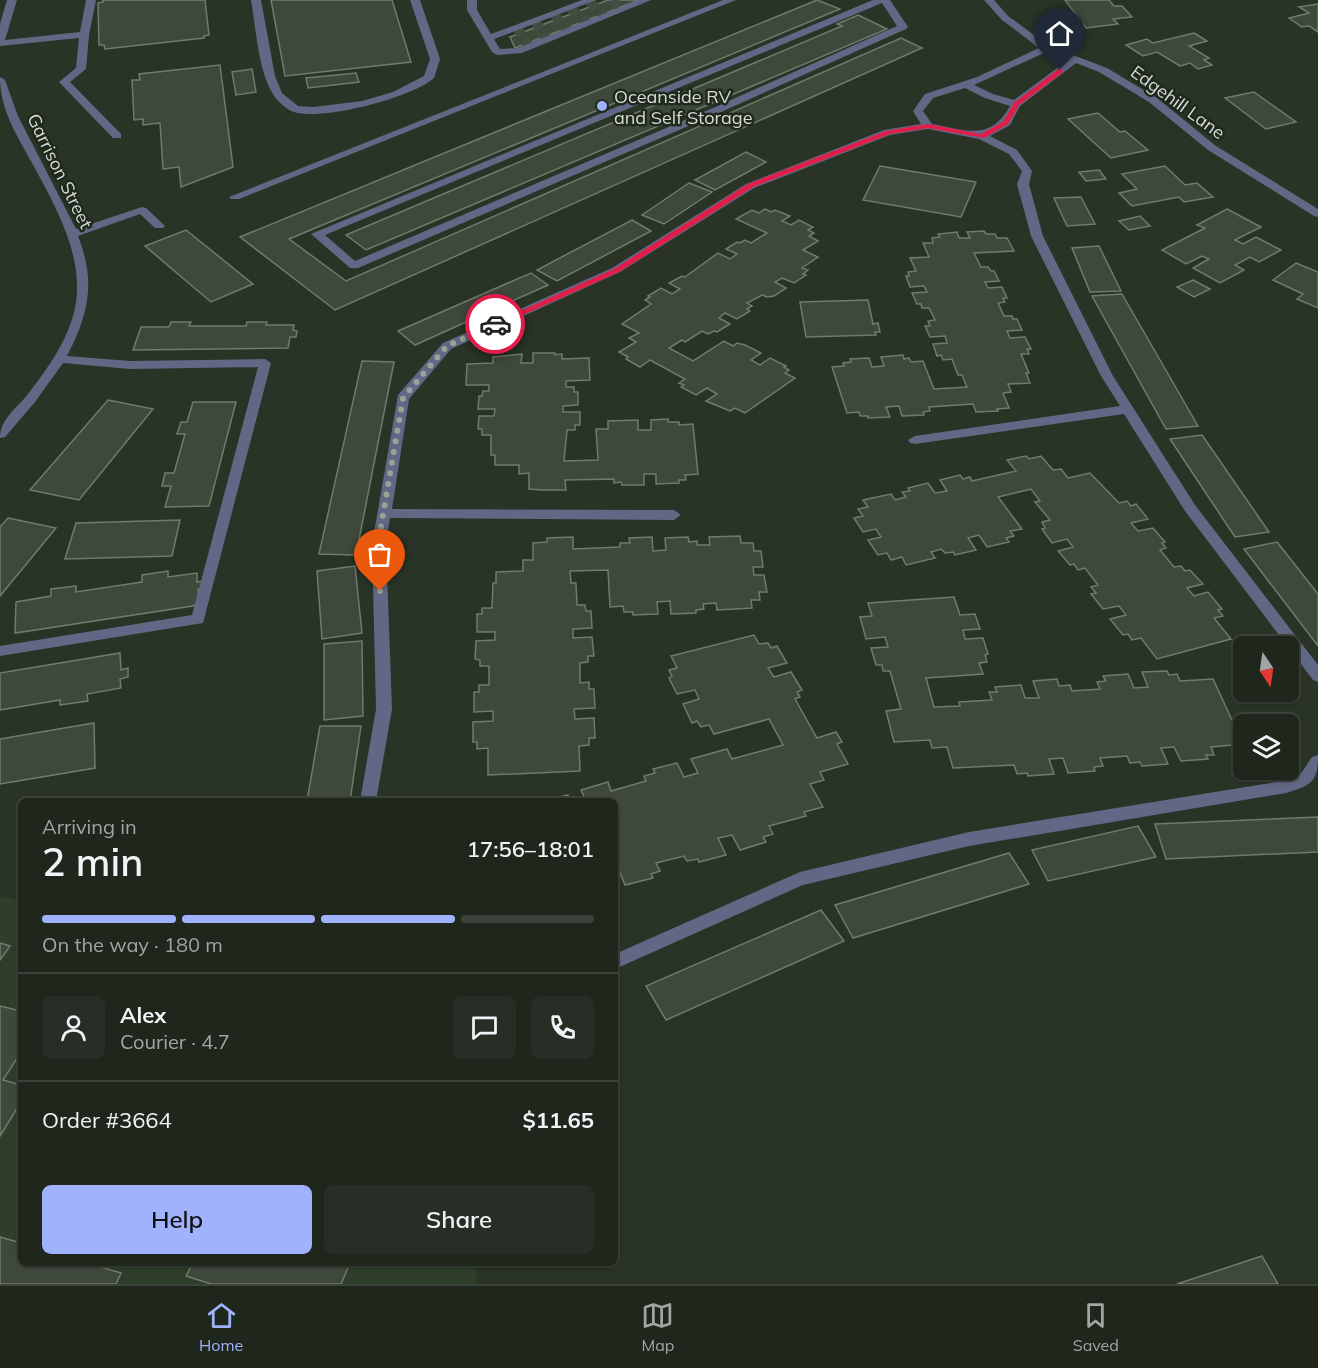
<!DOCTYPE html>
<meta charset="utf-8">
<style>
:root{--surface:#1f261c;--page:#272e25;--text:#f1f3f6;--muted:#a1a5a3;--line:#3c433b;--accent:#a1b2fd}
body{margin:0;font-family:Mulish,sans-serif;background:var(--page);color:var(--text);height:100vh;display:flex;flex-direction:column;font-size:22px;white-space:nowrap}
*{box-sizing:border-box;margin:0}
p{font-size:20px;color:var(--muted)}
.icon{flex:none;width:33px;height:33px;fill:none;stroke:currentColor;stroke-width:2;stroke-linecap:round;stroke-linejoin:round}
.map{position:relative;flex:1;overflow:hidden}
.side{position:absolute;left:18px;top:798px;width:600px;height:468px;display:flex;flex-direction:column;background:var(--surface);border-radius:9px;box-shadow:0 2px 4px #0004,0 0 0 2px var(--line)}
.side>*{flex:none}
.needle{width:39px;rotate:167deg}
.buttons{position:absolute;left:1233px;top:636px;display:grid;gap:12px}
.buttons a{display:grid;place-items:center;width:66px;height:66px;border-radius:9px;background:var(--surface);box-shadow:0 2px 4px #0004,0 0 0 2px var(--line);font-size:30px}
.pin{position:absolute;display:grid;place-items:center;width:51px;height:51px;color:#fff;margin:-62px -26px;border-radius:50% 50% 50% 0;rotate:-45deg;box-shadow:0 0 6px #0007}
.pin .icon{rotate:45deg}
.courier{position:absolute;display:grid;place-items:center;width:60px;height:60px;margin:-30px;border:4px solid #e11d48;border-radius:50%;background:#fff;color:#222;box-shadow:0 2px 8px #0007}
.overview em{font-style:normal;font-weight:600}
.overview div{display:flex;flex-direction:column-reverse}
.overview{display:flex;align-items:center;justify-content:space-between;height:102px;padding:0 24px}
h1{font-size:39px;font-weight:600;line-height:45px}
.bar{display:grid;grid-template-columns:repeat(4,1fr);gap:9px 6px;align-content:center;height:72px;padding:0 24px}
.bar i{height:8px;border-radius:4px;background:var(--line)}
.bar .selected{background:var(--accent)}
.bar p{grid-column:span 4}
.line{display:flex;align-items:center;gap:15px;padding:0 24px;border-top:2px solid var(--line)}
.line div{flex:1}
.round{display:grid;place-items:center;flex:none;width:63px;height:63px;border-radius:9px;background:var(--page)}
.cta{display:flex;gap:12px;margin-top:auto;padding:12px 24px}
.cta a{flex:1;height:69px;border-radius:9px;background:var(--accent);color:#111;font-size:24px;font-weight:600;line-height:69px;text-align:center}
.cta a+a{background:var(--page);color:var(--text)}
.tabs{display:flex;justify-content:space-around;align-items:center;height:84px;border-top:2px solid var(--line);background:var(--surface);font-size:16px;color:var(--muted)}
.tabs a{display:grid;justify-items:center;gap:3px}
.tabs .selected{color:var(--accent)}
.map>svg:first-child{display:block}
</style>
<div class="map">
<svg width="1318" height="1284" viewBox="0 0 1318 1284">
<rect width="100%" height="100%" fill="#293326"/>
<polygon fill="#2f3d2b" points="0,897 21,899 21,1263 475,1263 477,1284 0,1284"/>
<g fill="#3e493c" stroke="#707b6d" stroke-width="1.5">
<polygon points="103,0 205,0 209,35 204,36 204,38 105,49 104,45 99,45 98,3 103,2"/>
<polygon points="271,0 392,0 411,62 285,76"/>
<polygon points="608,0 639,0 515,48 510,37"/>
<polygon points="817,0 840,9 289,239 346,281 901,38 922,48 335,310 240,237"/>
<polygon points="1065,0 1109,0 1114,6 1122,6 1132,17 1113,19 1118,24 1086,28"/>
<polygon points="1318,4 1318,32 1309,26 1302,27 1289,18 1309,13 1299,7"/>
<polygon points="858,15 887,29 366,250 346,235 842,26 837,24"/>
<polygon points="1194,33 1207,41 1189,46 1209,58 1204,60 1212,65 1198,69 1190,63 1180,66 1157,52 1143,56 1126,45 1147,39 1153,43"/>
<polygon points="220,65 233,167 181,187 179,167 163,169 160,123 143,125 143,119 134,120 132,80 140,80 139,74"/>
<polygon points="252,69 256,92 236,95 232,72"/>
<polygon points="356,73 359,82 308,88 306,78"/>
<polygon points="1254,92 1296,122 1266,129 1225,98"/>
<polygon points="1098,113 1120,132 1125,131 1148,150 1111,158 1068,119"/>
<polygon points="746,152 766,162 715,190 695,180"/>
<polygon points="880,166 976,182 961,217 863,200"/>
<polygon points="1165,166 1185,185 1197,183 1213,197 1184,202 1179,197 1132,206 1119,193 1137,189 1122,174"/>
<polygon points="1099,170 1106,179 1086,181 1079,172"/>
<polygon points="689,183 712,192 664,224 642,215"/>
<polygon points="1081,197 1095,224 1067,226 1054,198"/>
<polygon points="765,209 771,212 775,210 790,216 782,221 791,225 799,220 813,227 808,230 814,233 809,236 818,241 803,250 818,257 802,268 808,270 803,274 806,275 794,283 782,278 775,282 786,288 774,296 767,297 762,295 747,303 752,306 747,309 750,311 737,319 725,313 719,318 730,324 717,332 714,331 708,334 702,331 685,342 682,340 669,348 693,361 724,341 733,346 737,343 745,345 761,353 751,360 760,365 770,358 786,366 784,367 789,370 785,373 795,378 745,413 735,408 730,411 706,401 717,394 707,388 696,395 681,387 684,385 679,383 685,379 650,360 640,367 626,359 628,357 619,352 636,342 629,338 639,333 622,324 651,304 645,300 650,297 648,296 661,288 672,294 680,289 669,283 682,276 685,277 718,253 730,259 737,254 726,249 737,242 740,243 745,240 751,243 767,233 736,219 752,210 759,213"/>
<polygon points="1227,209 1261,227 1235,240 1243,244 1256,237 1281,250 1259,262 1250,257 1235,265 1244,270 1220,283 1193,268 1209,259 1202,256 1186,264 1162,250 1205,228 1197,225"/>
<polygon points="1140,216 1150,226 1129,230 1119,221"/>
<polygon points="632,220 651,231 557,281 537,270"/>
<polygon points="186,230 253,284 211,302 145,246"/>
<polygon points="984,231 986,234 995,234 997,238 1007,238 1014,251 974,253 981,267 988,267 991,271 994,271 999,281 985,282 988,288 1002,287 1007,298 1003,298 1005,302 998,303 1004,316 1012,316 1013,319 1017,319 1022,330 1007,331 1010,338 1025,337 1031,349 1027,349 1029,354 1021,354 1029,373 1026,373 1030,383 1008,384 1011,392 1003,393 1009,408 997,409 998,411 976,412 973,404 929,407 930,411 923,412 924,415 902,416 899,406 886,407 890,417 868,418 868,416 860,416 859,412 847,413 832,367 844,366 843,363 851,362 850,359 869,358 872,367 884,366 881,357 903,355 904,359 909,358 911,362 923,361 934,389 967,387 962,375 958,375 952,359 943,360 941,355 937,356 933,344 947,343 945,336 930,337 925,326 930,326 928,321 935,320 929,308 922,308 921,304 917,304 912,293 927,292 924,286 910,287 906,276 909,276 908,272 916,271 910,258 929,257 923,243 933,243 932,238 940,237 938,234 957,232 959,238 970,238 967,232"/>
<polygon points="1099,246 1121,291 1090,292 1072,248"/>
<polygon points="1296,263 1318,272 1318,308 1297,299 1303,294 1273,280"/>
<polygon points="531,273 548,285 415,345 398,331"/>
<polygon points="1193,280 1210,289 1194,297 1177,287"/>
<polygon points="1122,294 1198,426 1166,429 1092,296"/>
<polygon points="868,300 873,324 878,323 880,332 875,332 876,335 806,337 800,302"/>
<polygon points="171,322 191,322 189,326 246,326 247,322 267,322 266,325 294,325 293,330 297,331 296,337 290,337 288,348 133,350 141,327 169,327"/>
<polygon points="533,353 555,353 555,355 562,354 562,359 589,358 590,380 566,381 566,387 574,387 574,392 578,392 578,405 563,406 563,412 580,412 580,425 575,425 575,430 567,430 564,461 598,460 596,429 608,429 608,421 638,420 638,430 651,430 651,420 668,419 668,422 679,422 679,425 693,424 698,474 685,475 686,480 679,480 679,483 656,484 656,474 644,474 644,485 622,485 621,482 614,483 614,479 565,480 566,490 543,490 529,489 529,473 519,474 519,465 495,465 495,455 491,455 491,435 482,435 482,429 478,429 479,416 494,416 495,409 478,409 479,396 482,396 483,391 489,391 489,385 466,385 467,364 493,363 493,357 522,354 521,363 533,363"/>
<polygon points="362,361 394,362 356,555 319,554"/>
<polygon points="108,400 153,409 79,500 30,490"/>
<polygon points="193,402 236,402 209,506 165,507 171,486 162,486 165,473 174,473 185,434 177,434 181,422 187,422"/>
<polygon points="1202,435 1269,532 1235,537 1170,439"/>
<polygon points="1026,456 1029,459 1041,456 1053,470 1061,469 1068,478 1090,473 1119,503 1127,501 1131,506 1136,504 1148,519 1131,523 1138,531 1153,528 1165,542 1162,543 1166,548 1160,550 1174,567 1181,566 1185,571 1190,570 1203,584 1187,588 1194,596 1208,592 1222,609 1218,610 1223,616 1214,618 1231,639 1157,659 1141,638 1132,640 1128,634 1123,635 1110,619 1126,615 1119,606 1103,609 1091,594 1096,593 1091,587 1098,585 1085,568 1078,570 1074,564 1070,565 1058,551 1073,547 1067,539 1052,543 1042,529 1045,528 1042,522 1050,520 1035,502 1040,501 1031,489 998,497 1022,529 1010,531 1014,536 1006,538 1009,542 987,547 979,535 968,538 976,550 955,555 953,552 945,553 941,549 931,552 935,558 906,565 902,557 891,560 887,553 878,555 868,540 881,537 876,529 863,532 854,518 863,516 858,509 868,507 863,500 891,494 895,500 906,497 902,492 910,491 908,488 928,483 935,493 947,491 940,480 960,475 963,479 970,477 972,481 1016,471 1007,460"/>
<polygon points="8,518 56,528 0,596 0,527"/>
<polygon points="180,520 172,556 65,559 76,523"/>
<polygon points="740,536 741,543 753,543 754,551 761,551 763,567 753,567 754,575 764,575 767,592 759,592 760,600 751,600 752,608 717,610 716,603 703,604 704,609 696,610 696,613 671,614 670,601 657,602 658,614 633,615 633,612 624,612 623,606 610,607 608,570 570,571 571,583 576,583 577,605 585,605 586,611 591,611 592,628 573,629 573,638 592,637 594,656 588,656 588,662 580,663 580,683 589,682 589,689 594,689 595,708 574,709 575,719 594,718 595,738 589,738 589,745 579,746 580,771 488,775 488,748 477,749 477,742 473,742 473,722 493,721 493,711 474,712 474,692 479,692 479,685 489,685 489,666 480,666 480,660 475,659 476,641 495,640 495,632 477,632 477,614 482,614 482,608 492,608 493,583 496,583 496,572 523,571 523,560 533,560 533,543 547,542 547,538 573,537 573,549 620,547 620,543 630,543 629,538 652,537 653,551 666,550 665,538 688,537 689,542 697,541 697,545 710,545 709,537"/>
<polygon points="1277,542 1318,594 1318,646 1244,549"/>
<polygon points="355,566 362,633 322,639 317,571"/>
<polygon points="168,571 168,577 197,573 197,582 203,581 204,589 198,589 199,605 15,633 16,602 51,596 51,589 76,586 76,592 142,582 142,575"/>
<polygon points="954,597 960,615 975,614 980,629 963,630 965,639 983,638 988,654 985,655 987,662 979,663 983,674 926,678 934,707 960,706 959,702 992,700 989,692 997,692 995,687 1021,685 1025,698 1039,698 1033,681 1057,679 1059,686 1070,685 1072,691 1100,689 1097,682 1106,681 1103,676 1128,674 1134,688 1148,687 1142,672 1167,671 1169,675 1177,674 1180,681 1213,679 1243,744 1211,747 1214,755 1206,755 1208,759 1181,761 1174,747 1161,748 1168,764 1142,766 1140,762 1130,763 1127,756 1100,758 1103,766 1094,767 1095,771 1068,773 1063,758 1049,759 1054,774 1028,776 1027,773 1017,774 1014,765 953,768 947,747 932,748 930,740 894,742 886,711 901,709 890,671 883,671 882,665 876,665 871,648 888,647 885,637 866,639 860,617 872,616 868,603"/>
<polygon points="754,635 759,644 768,643 771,648 777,646 787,663 768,668 774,677 791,672 802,690 797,692 800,697 795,699 817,738 836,732 842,742 837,744 848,764 820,772 824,780 810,784 823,807 804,812 806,816 769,826 773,834 763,837 766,842 740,850 732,835 718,838 726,855 699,862 698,859 687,861 684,856 656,863 660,871 651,874 653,878 625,885 619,870 615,871 615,801 586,801 581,790 608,782 611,791 646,781 644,776 655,773 653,769 677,763 684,777 698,773 691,759 727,749 732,759 783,745 769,719 714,734 709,725 701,727 697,721 692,723 683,704 699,699 695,690 677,694 669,678 672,676 669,670 677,668 671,656"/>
<polygon points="362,641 363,716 324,720 324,644"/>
<polygon points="120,653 121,670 128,668 128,677 120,679 121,688 87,694 88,701 60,705 60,700 0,710 0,673"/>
<polygon points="94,723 95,768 0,784 0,739"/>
<polygon points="320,726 361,726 350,801 307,801"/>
<polygon points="568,795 571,801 545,801"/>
<polygon points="1318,817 1318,852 1166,859 1155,824"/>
<polygon points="1138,826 1156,857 1048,881 1032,850"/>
<polygon points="1009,853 1029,884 853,938 835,905"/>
<polygon points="821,910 844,941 666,1020 646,986"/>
<polygon points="0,943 10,946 0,960"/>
<polygon points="0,1006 21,1011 21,1052 3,1080 21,1085 21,1102 0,1136"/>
<polygon points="0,1237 21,1243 21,1263 87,1263 121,1273 116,1284 0,1284"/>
<polygon points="1262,1256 1278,1284 1177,1284"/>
<polygon points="193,1263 350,1263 341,1284 211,1284 186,1276"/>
</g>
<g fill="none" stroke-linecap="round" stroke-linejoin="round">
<g stroke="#434c40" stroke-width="10" stroke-dasharray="10 5" stroke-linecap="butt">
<polyline points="612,0 622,10"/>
<polyline points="589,1 605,17"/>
<polyline points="570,8 588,24"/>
<polyline points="554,14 568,31"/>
<polyline points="535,21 547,40"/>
<polyline points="517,27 529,47"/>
</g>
<g fill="#616885" fill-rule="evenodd">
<polygon points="7,0 17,0 5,40 80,32 86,0 96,0 89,35 86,69 70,82 121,134 121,138 113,138 59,82 76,68 79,38 0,46 0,24"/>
<path d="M251 0H261L275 76 282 93 298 106 314 107 362 101 393 92 424 76 430 59 410 0H420L440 59 434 78C412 98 322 121 294 112 287 110 276 100 273 94 258 70 256 28 251 0Z"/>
<polygon points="467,0 477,0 477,10 491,34 582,0 596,0 494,39 500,49 518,48 638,0 651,0 522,53 497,55 492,52 467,10"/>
<polygon points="723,0 736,0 239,199 231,199 229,197"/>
<path d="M873 0H890L908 27 906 29 721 112 358 268H350L311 234ZM882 3 897 26 713 108 355 261 325 235Z"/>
<path d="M984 0H994L1008 16 1049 46 1107 68 1157 98 1216 146 1318 209V217L1314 216 1208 150 1149 102 1099 72 1076 63 1020 106 1010 125 990 136 1017 150 1032 171 1029 184 1043 236 1113 376 1195 505 1318 665V682L1313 680 1185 511 1124 414 915 444 910 443 908 440 915 436 1120 406 1101 376 1031 236 1017 184 1022 171 1009 154 979 139 928 129 890 135 754 188 620 272 451 349 409 399 392 509 674 510 681 515 674 520 390 518 386 544 392 709 376 801H360L376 709 372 544 398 395 443 343 612 268 746 184 884 130 921 124 913 111 925 94 977 77 1039 48 1002 20ZM1046 52 1068 60 1014 100 993 94 974 85ZM965 88 985 98 1010 106C990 142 966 130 932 124L923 111 933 98Z"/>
<path d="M0 77 5 80 18 116 76 229 142 207 146 208 165 226 163 228H155L140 214 78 236C96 282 89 313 67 356L130 361 265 359 271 363 203 623 0 656V646L192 615 258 367 130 369 63 363 35 402 5 437 0 438C0 419 17 408 28 394 51 364 77 328 77 289 78 244 52 200 31 161 16 134 0 109 0 77Z"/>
<path d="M1318 755C1318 782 1312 785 1286 793L969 846 803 885 615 969V954L800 872 969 832 1283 781 1302 772 1312 757Z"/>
</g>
</g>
<polygon fill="#e11d48" points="1060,68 1063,72 1019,105 1008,124 984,138 928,128 890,134 753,187 619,272 498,326 491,324 614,269 748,184 886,131 928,124 981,134 1003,122 1014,103"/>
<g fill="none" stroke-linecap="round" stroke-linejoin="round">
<polyline stroke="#9aa298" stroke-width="6" stroke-dasharray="0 10.8" points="380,591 378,544 403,398 447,346 495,324"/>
</g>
<circle fill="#a1b2fd" stroke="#1f291d" stroke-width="2" cx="602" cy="106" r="6"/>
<g text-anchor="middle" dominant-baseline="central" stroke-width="5" stroke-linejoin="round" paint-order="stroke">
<g font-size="18" fill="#d7ddd5" stroke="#1f291d" text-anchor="start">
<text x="614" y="96">Oceanside RV<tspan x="614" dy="21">and Self Storage</tspan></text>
</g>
<g font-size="18" fill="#d7ddd5" stroke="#1f291d">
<text transform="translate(1178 102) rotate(36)">Edgehill Lane</text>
<text transform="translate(60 171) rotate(64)">Garrison Street</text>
</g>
</g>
</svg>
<div class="buttons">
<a><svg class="needle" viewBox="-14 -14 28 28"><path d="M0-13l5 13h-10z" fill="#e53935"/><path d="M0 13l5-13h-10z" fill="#a1a5a3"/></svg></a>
<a><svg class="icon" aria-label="layers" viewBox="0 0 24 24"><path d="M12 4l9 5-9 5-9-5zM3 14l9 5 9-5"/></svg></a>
</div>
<div class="pin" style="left:380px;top:591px;background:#ea580c"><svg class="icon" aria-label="bag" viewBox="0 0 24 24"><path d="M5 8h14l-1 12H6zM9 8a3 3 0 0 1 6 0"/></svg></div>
<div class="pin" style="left:1060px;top:70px;background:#1f2937"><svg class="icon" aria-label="home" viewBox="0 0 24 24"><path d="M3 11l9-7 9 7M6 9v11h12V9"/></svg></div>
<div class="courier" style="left:495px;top:324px"><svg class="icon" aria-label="car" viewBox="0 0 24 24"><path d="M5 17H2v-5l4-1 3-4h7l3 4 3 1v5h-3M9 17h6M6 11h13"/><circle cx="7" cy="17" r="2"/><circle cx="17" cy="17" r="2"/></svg></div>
<section class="side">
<div class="overview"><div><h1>2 min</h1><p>Arriving in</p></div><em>17:56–18:01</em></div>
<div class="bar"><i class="selected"></i><i class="selected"></i><i class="selected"></i><i></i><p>On the way · 180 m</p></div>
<div class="line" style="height:108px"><a class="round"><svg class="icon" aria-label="person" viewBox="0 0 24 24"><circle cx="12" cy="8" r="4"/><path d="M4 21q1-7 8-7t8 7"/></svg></a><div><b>Alex</b><p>Courier · 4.7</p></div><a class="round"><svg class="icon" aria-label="chat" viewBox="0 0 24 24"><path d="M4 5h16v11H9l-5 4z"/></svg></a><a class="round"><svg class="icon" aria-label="phone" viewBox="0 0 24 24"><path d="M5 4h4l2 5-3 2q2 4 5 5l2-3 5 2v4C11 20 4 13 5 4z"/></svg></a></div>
<div class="line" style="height:78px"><div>Order #3664</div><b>$11.65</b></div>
<div class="cta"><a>Help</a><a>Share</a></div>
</section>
</div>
<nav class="tabs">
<a class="selected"><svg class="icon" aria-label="home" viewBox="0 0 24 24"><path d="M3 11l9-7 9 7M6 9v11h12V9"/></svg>Home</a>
<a><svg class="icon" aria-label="map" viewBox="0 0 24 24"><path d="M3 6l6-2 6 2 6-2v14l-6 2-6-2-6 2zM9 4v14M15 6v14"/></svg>Map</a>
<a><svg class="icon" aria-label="saved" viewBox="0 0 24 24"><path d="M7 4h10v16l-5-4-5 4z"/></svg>Saved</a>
</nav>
